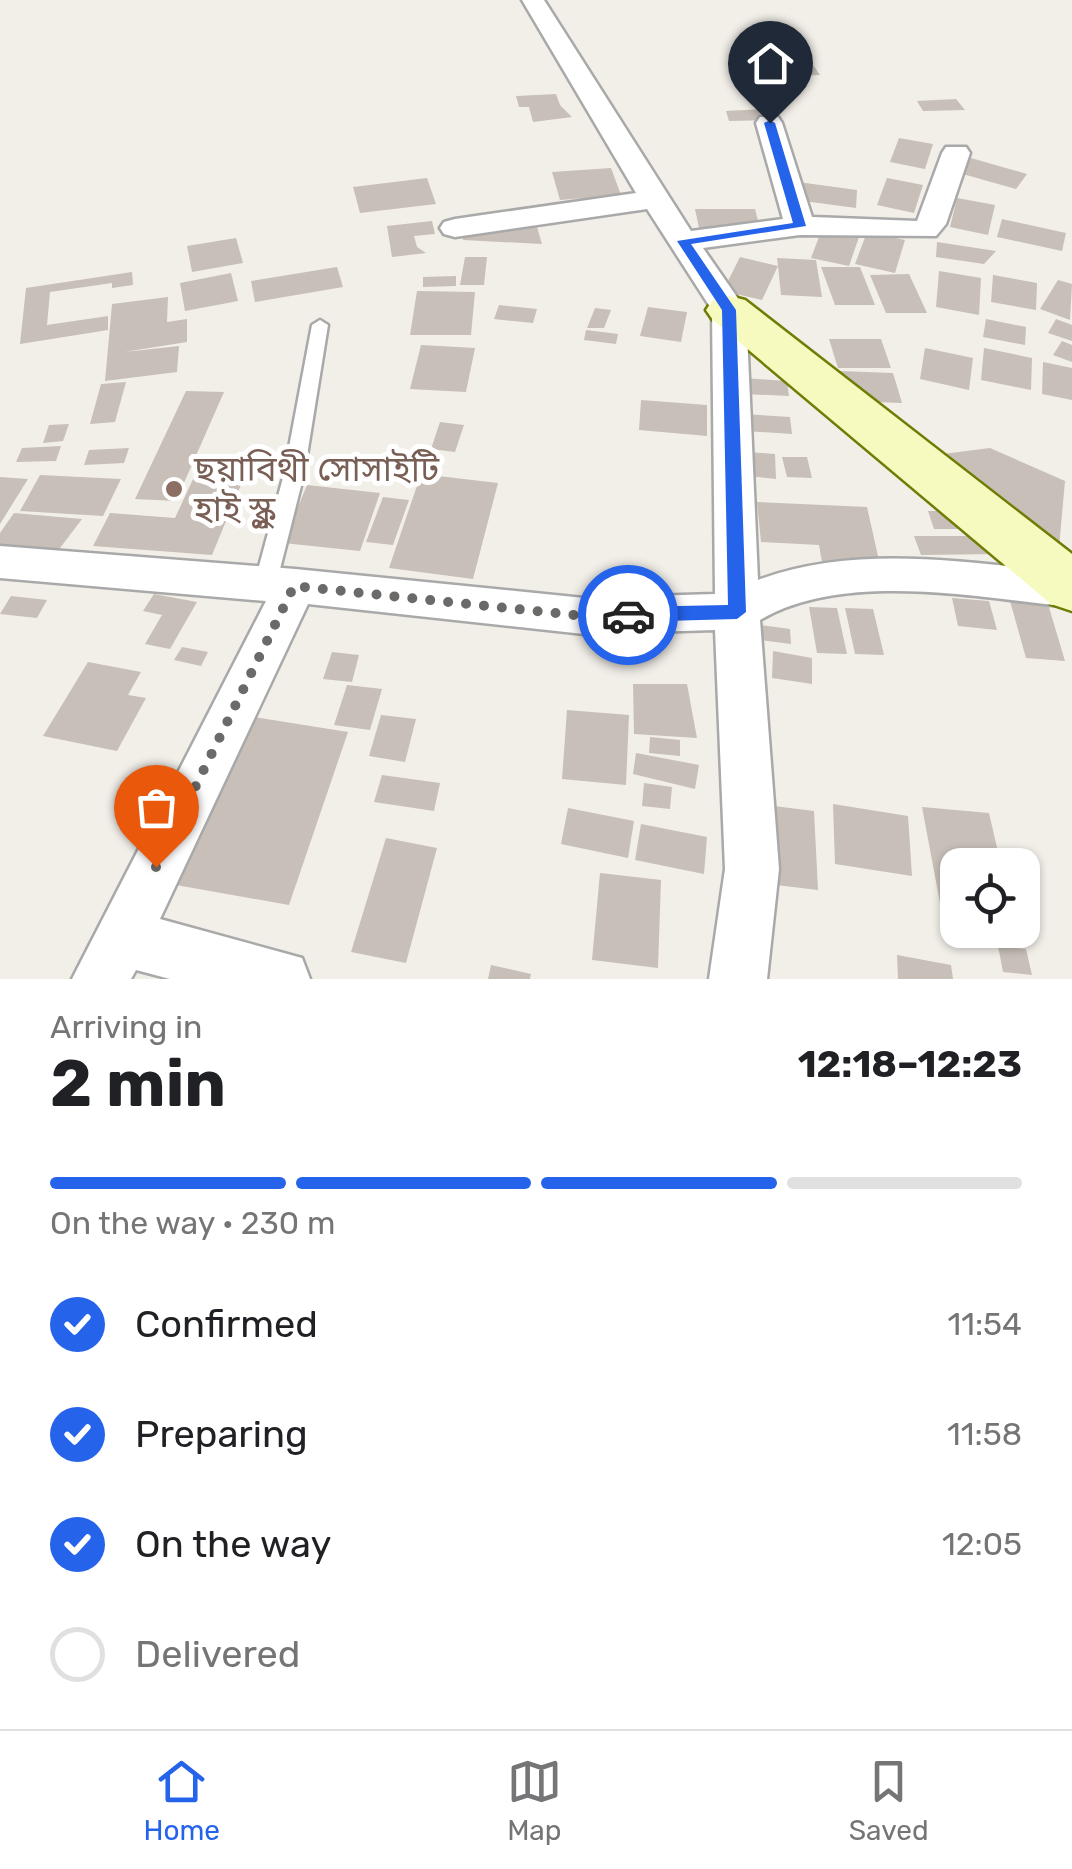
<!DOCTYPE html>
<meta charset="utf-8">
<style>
:root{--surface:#fff;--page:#f2f2f2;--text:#202124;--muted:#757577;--line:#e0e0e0;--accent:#2563eb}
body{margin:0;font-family:Rubik,"Noto Sans Bengali",sans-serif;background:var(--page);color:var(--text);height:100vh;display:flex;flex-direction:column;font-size:38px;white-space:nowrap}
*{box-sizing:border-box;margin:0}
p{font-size:32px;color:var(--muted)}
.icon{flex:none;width:55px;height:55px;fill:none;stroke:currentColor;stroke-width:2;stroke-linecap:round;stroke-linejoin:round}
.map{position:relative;height:979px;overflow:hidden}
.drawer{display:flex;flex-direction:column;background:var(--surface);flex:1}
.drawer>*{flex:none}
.buttons{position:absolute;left:940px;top:848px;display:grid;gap:20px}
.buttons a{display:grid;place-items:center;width:100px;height:100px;border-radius:20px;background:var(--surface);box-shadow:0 2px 8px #0004;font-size:50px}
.pin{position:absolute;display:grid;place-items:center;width:85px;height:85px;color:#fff;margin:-102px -42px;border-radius:50% 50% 50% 0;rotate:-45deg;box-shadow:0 0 10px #0007}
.pin .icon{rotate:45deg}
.courier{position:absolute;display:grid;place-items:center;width:100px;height:100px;margin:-50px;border:8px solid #2563eb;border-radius:50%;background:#fff;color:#222;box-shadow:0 2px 12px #0007}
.overview em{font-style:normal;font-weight:700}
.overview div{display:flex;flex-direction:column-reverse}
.overview{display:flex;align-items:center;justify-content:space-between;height:170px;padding:0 50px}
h1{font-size:65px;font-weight:700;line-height:75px}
.bar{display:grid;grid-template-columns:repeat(4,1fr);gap:15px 10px;align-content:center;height:120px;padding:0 50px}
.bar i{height:12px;border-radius:8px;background:var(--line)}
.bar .on{background:var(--accent)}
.bar p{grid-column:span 4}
ol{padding:0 50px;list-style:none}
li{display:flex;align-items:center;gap:30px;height:110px}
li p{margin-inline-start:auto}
li .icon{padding:10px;border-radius:50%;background:var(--accent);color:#fff;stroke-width:4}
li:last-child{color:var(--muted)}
li i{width:55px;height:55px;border:5px solid var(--line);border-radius:50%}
.tab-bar{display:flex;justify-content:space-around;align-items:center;height:140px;border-top:2px solid var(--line);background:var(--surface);font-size:28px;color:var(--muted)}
.tab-bar a{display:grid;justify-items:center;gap:5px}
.tab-bar .on{color:var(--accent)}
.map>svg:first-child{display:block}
</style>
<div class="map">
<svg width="1072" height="979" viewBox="0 0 1072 979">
<rect width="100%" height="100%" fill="#f2efe9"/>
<g fill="#c7bfb8">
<polygon points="814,66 820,75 781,76 777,67"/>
<polygon points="556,94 560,105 572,117 533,122 529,107 519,107 516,96"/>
<polygon points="956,99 965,110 923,111 917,101"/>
<polygon points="766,109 771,120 729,121 726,111"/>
<polygon points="899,138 933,144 925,169 890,162"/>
<polygon points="971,158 1027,174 1016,189 959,173"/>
<polygon points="611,168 621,195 560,200 552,172"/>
<polygon points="427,178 436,204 360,213 353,187"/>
<polygon points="887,178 923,185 914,213 877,205"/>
<polygon points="798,182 857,190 856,208 796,200"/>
<polygon points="957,198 995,205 988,235 950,227"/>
<polygon points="695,209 755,209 760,229 699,228"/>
<polygon points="1002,219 1066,233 1062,251 997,237"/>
<polygon points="535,220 542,244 463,240 461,232"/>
<polygon points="432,221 435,234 414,236 417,247 426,253 392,257 387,226"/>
<polygon points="822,229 859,237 849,266 811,258"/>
<polygon points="867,232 905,240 895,273 855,264"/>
<polygon points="236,238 243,263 192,272 187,246"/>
<polygon points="937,242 996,251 984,264 936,257"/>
<polygon points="465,257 487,257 484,285 460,285"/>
<polygon points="740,257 778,266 777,258 816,260 822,297 781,295 778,266 762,300 723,291"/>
<polygon points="337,267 343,287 255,302 251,281"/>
<polygon points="821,267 860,267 875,305 835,305"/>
<polygon points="939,271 981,278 979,315 936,307"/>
<polygon points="132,272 133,285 112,288 112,283 50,292 47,325 108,316 108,330 20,344 26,288"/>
<polygon points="231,273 238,301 185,311 180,283"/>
<polygon points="909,274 927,313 886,313 870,275"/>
<polygon points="993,275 1037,283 1036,310 991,302"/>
<polygon points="456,276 456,286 423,287 423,277"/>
<polygon points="1058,280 1072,284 1070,320 1040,309"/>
<polygon points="417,291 475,292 471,335 410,335"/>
<polygon points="168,297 167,322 187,319 187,342 124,352 179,346 177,372 105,381 112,304"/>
<polygon points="499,305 537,309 533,323 494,319"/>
<polygon points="648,307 687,312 681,342 640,336"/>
<polygon points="595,308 611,310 604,328 587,328"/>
<polygon points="986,319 1026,327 1025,345 983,337"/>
<polygon points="1056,319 1072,325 1072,341 1048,333"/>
<polygon points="586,330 618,334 616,344 584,340"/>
<polygon points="829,339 881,339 891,368 838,368"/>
<polygon points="1062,341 1072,345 1072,362 1053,355"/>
<polygon points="421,345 475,348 466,392 410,389"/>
<polygon points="925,348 973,358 969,390 920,379"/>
<polygon points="984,348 1032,358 1031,390 981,380"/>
<polygon points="1043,362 1072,368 1072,400 1042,394"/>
<polygon points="839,371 893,373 902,403 846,401"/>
<polygon points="743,378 787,381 789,396 744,394"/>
<polygon points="126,382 115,422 90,424 101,384"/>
<polygon points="186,391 224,392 176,501 135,499"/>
<polygon points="641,400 707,405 707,436 639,430"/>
<polygon points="744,414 790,417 792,434 745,431"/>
<polygon points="440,422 464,425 455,452 431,449"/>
<polygon points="69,424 63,441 43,443 49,425"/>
<polygon points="61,446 56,461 16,462 22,448"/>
<polygon points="129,448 124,463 84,465 89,450"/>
<polygon points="990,448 1065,481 1059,548 943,454"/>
<polygon points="748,452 775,454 776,479 748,476"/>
<polygon points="782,457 807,457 812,478 787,477"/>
<polygon points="421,474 498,483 473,579 389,568"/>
<polygon points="40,475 121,479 103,516 20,511"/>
<polygon points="0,477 28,479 0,524"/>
<polygon points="194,477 243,480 212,555 93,546 110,513 175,518"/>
<polygon points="307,485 380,493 360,551 283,543"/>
<polygon points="383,497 409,500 393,545 366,542"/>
<polygon points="757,502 867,507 880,565 822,562 819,545 761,542"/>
<polygon points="928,511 966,511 979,529 934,529"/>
<polygon points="14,513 82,519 57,552 0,550 0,533"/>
<polygon points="914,536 989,536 997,554 921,555"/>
<polygon points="154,594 197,602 170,649 145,644 162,615 143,611"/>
<polygon points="11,596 47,600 37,618 0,614"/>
<polygon points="952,598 989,601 997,630 958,626"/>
<polygon points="1010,601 1048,604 1065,661 1026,658"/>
<polygon points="809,607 837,608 847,654 817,653"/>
<polygon points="845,608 873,609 884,655 855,654"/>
<polygon points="753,624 790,629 791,644 753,639"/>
<polygon points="182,647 208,652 201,666 174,660"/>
<polygon points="773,651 812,658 812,684 772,678"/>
<polygon points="332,652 359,655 352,682 323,679"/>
<polygon points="88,662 141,672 128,695 146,698 117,751 43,736"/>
<polygon points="633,684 687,684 697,738 634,734"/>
<polygon points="347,685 382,689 370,730 334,725"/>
<polygon points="567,710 629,715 626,785 562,779"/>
<polygon points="381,715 416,719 405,762 369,756"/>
<polygon points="248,716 348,732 289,905 176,885"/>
<polygon points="650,737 680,740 680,756 649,753"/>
<polygon points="636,753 699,765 695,789 633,774"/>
<polygon points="382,775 440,783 434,811 374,802"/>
<polygon points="644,783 672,787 670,809 642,806"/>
<polygon points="833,804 908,816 912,876 835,864"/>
<polygon points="766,805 814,811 818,890 768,884"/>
<polygon points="922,807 989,813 1001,865 958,865 958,905 940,903"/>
<polygon points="568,808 634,821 628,858 561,844"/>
<polygon points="641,824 707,837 704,874 635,860"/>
<polygon points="386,838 437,848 406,963 351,952"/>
<polygon points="600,873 661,880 658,968 592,960"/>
<polygon points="998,946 1026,949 1032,975 1003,972"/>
<polygon points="897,955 951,965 953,979 898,979"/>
<polygon points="491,965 531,974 530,979 488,979"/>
</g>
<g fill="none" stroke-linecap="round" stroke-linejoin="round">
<defs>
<polygon id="lane" points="320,320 328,325 304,474 277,581 274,587 258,587 255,581 284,474 312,325"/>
<path id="street" d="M522 0H544L691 231 783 219 756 123 760 117H778L782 123 812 217 917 221 942 153 946 147H966L970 153 946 224 936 236 800 235 703 248 746 310 758 580C858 543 969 563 1072 573V607C978 598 845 570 760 620L779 869 767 979H709L725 869 715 630 584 634 308 604 160 919 302 958 310 979H170L136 970 131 979H72L266 601 0 578V546L295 569 584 598 715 594 712 310 647 209 455 237 444 234 440 228 444 222 455 219 636 193Z"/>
<polygon id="secondary" points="729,296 745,300 1072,554 1072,611 1051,604 713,320 706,310 713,300"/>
</defs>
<use href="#lane" stroke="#a9a9a9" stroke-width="5"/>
<use href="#street" stroke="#a9a9a9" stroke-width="5"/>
<use href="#secondary" stroke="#707d05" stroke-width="5"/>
<use href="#lane" fill="#fff" fill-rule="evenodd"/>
<use href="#street" fill="#fff" fill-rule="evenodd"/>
<use href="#secondary" fill="#f7fabf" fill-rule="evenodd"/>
</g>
<polygon fill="#2563eb" points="770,120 775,123 806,226 691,244 736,310 746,612 737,619 628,622 619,615 628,607 728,605 722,310 677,241 793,223 764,123"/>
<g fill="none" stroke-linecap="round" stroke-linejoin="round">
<polyline stroke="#6b6a68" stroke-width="10" stroke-dasharray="0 18" points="156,867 294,586 584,616 628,615"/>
</g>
<circle fill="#8d6e63" stroke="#fff" stroke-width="4" cx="174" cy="489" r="10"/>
<g text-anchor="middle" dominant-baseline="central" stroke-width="10" stroke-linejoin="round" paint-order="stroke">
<g font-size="35" fill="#785e54" stroke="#fff" text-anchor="start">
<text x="194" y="469">ছয়াবিথী সোসাইটি<tspan x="194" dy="40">হাই স্কুল</tspan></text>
</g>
</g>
</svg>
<div class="buttons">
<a><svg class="icon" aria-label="locate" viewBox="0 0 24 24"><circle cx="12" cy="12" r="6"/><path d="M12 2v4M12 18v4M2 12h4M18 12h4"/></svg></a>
</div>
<div class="pin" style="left:156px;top:867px;background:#ea580c"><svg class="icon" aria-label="bag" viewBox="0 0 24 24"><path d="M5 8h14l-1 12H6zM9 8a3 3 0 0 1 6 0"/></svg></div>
<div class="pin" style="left:770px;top:123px;background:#1f2937"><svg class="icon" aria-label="home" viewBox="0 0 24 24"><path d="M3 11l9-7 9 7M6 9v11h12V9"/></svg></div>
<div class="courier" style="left:628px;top:615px"><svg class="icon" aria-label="car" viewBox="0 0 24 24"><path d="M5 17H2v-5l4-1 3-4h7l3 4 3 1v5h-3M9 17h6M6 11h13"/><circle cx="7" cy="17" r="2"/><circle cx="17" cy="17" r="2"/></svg></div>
</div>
<section class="drawer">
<div class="overview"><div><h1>2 min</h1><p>Arriving in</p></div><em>12:18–12:23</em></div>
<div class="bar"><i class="on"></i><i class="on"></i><i class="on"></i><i></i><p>On the way · 230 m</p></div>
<ol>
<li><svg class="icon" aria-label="check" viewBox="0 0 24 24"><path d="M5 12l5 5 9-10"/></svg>Confirmed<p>11:54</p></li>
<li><svg class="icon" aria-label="check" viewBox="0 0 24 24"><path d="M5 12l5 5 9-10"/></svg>Preparing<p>11:58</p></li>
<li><svg class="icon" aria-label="check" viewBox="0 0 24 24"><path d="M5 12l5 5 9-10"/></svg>On the way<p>12:05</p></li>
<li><i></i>Delivered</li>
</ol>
</section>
<nav class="tab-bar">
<a class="on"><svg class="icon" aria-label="home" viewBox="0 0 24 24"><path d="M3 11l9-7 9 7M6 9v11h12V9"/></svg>Home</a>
<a><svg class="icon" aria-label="map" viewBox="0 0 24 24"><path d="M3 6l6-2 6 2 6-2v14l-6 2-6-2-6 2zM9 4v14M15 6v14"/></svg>Map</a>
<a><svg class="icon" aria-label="saved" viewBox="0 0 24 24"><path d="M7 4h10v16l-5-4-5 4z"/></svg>Saved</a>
</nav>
